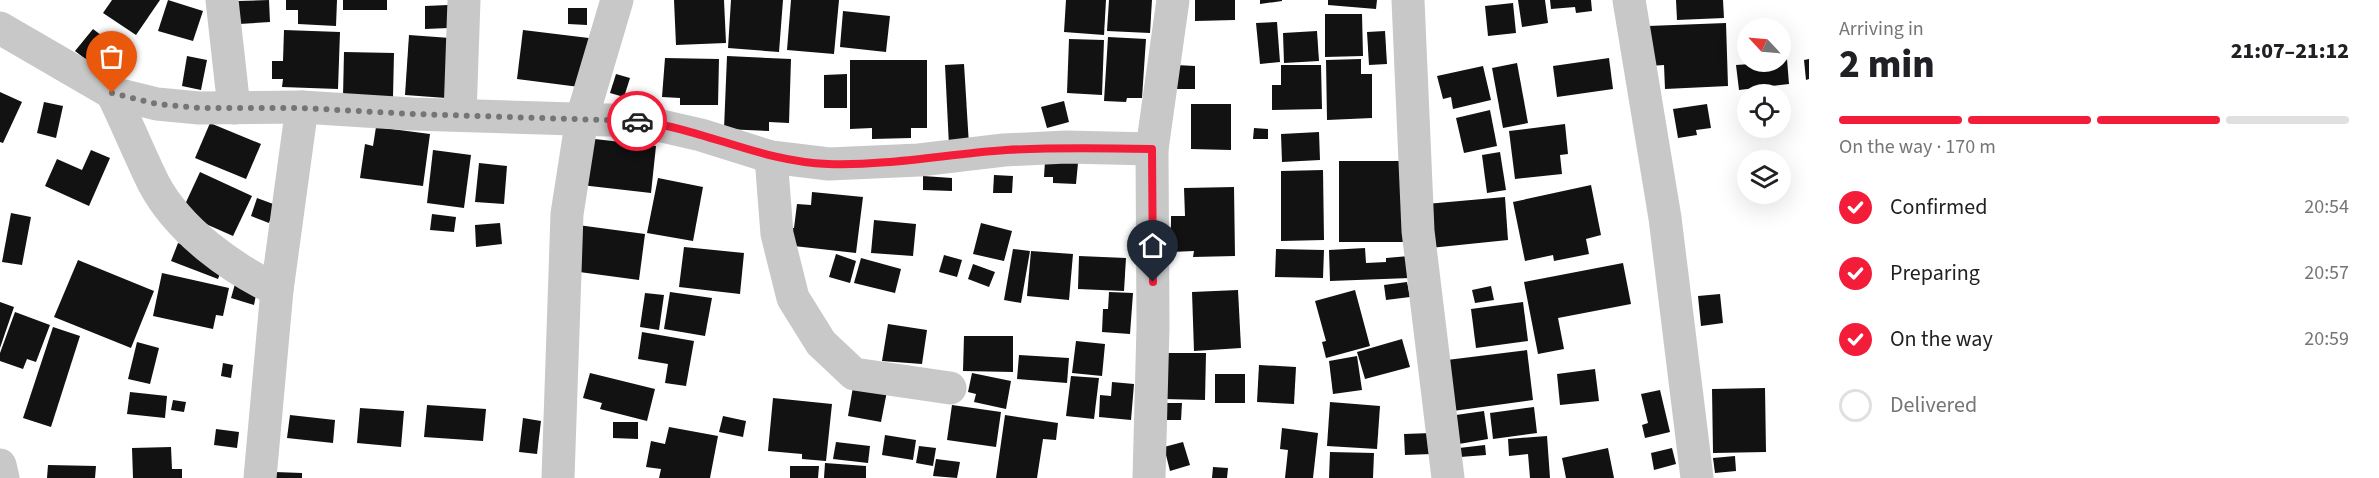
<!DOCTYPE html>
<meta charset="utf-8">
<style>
:root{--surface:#fff;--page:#f2f2f2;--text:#202124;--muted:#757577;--line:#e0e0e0;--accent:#f31d39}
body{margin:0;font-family:"Source Sans 3",sans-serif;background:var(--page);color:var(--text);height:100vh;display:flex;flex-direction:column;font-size:22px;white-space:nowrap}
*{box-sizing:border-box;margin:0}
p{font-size:20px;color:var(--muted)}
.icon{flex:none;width:33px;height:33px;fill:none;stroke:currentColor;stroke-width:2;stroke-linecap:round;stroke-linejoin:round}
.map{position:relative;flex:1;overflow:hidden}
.drawer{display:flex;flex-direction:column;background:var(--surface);width:570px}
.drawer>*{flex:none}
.needle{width:39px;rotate:296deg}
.fabs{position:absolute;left:1737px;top:18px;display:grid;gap:12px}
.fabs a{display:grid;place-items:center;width:54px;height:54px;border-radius:50%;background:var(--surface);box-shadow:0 6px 24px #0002;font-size:30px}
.pin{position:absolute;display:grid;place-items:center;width:51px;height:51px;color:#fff;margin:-62px -26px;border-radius:50% 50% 50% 0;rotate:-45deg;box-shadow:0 0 6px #0007}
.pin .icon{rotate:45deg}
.courier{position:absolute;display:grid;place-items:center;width:60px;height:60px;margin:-30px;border:4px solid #f31d39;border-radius:50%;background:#fff;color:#222;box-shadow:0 2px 8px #0007}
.head em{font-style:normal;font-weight:800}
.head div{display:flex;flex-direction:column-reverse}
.head{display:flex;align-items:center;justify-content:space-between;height:102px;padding:0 30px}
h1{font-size:39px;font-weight:800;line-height:45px}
.bar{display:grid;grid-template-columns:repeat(4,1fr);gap:9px 6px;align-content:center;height:72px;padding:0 30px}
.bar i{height:8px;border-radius:4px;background:var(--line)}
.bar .active{background:var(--accent)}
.bar p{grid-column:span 4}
ol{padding:0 30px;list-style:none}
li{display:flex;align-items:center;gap:18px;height:66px}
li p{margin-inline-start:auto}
li .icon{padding:6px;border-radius:50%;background:var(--accent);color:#fff;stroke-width:4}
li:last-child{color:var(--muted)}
li i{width:33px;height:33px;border:3px solid var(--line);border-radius:50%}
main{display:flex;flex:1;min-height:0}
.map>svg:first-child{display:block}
</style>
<main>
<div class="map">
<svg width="1809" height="478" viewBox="0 0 1809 478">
<rect width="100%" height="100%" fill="#fff"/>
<g fill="#121212">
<polygon points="112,0 160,0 136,35 103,13"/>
<polygon points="168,0 203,11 193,41 158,31"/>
<polygon points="269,0 270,22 239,24 238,1"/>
<polygon points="286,0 337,0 336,26 298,24 298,10 286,10"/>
<rect x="343" y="0" width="44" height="10"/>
<polygon points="674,0 724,0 726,43 676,45"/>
<polygon points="731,0 783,0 779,52 728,48"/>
<polygon points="791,0 839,0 834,54 787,50"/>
<polygon points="1066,0 1106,0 1104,35 1064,32"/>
<polygon points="1109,0 1152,0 1150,33 1107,31"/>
<polygon points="1195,0 1235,0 1235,20 1195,21"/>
<polygon points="1260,0 1282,0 1282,1 1260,4"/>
<polygon points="1328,0 1377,0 1376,9 1328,5"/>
<polygon points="1518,0 1545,0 1548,23 1522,27"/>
<polygon points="1550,0 1591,0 1592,11 1576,13 1575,7 1551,9"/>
<polygon points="1676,0 1723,0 1724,18 1677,20"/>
<polygon points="1513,3 1516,33 1488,36 1485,6"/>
<polygon points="448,5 449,28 425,29 425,6"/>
<polygon points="568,8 587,8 587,25 568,24"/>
<polygon points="843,11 890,16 886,52 840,47"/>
<polygon points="1325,14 1362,14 1363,56 1325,57"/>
<polygon points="1277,22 1280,62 1260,64 1256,23"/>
<polygon points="1726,23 1728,86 1665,89 1664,65 1649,66 1648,26"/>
<polygon points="93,29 118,48 101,71 75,51"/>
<polygon points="284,30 340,32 338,89 282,87 283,79 272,79 272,61 283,61"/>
<polygon points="523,30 597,39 587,88 517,79"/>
<polygon points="1317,31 1319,61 1284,63 1283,33"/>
<polygon points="1385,31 1387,64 1369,65 1367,32"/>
<polygon points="409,35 450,38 446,98 405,95"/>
<polygon points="1108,37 1146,39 1142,98 1127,98 1126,102 1104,101"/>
<polygon points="1069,39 1104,40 1102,95 1067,93"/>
<polygon points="344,52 394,53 393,97 343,97"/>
<polygon points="187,56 207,60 201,90 182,86"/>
<polygon points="727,56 791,59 789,123 769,122 769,131 724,129"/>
<polygon points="665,58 719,59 718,105 680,105 680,98 662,97"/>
<polygon points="1609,58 1613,89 1557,97 1553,66"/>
<polygon points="1361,59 1361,74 1372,74 1372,118 1327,120 1326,60"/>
<polygon points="1787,59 1789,84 1739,90 1736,65 1780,62 1780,60"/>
<polygon points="1809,59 1809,79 1806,80 1804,60"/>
<polygon points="850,60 927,60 927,128 911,128 911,138 872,139 872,128 850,129"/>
<polygon points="1517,63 1528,123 1503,128 1492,68"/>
<polygon points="964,64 969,145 949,146 945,65"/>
<polygon points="1176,65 1195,66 1195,89 1176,89"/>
<polygon points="1281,65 1321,65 1322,109 1272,110 1272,85 1281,85"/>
<polygon points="1483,66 1491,100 1453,109 1451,97 1443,99 1437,76"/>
<polygon points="616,74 630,78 624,97 610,93"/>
<polygon points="847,74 847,108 824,108 824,75"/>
<polygon points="0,92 22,102 3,143 0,142"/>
<polygon points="1064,101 1069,122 1047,128 1041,107"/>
<polygon points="44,102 63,106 56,138 37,133"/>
<polygon points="1191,104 1231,104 1231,150 1191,149"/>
<polygon points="1707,104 1711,128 1696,130 1697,135 1678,138 1673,109"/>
<polygon points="1490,110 1497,146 1464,153 1456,118"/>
<polygon points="210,123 261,144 246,179 195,158"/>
<polygon points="1565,124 1568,154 1560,155 1562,174 1515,179 1509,131"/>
<polygon points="376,127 430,134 423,186 360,178 365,144 373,146"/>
<polygon points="1254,128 1268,129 1268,139 1253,139"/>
<polygon points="1319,132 1320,160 1282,162 1281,134"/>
<polygon points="586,138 656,146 651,193 581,185"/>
<polygon points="91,150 110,158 89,206 45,186 57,159 82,170"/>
<polygon points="433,150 471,155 464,208 427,203"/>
<polygon points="1500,152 1506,190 1487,193 1482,155"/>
<polygon points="1045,161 1078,163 1076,184 1053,183 1053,177 1044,177"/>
<rect x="1339" y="161" width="71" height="81"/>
<polygon points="479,163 507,166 504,204 475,202"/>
<polygon points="1323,170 1324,240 1281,241 1281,171"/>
<polygon points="200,172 252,196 233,236 181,213"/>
<polygon points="994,175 1013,176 1012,193 993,193"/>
<polygon points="923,176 952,178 952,191 923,190"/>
<polygon points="658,178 703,187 693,241 647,233"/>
<polygon points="1591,185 1601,235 1586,239 1589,254 1554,261 1553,255 1525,261 1513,202"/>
<polygon points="1234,187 1235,256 1193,257 1194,251 1171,252 1171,216 1185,216 1184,188"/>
<polygon points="812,192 863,197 856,253 785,245 787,227 794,228 797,204 811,205"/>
<polygon points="1505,197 1508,240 1430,248 1426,204"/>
<polygon points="257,198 276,205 269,223 251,216"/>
<polygon points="11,213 31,217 22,265 2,262"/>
<polygon points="432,214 456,217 454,232 430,230"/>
<polygon points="874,220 916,224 913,256 871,253"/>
<polygon points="500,223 502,244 476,247 475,225"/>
<polygon points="981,223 1012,231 1004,261 973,254"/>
<polygon points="578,225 645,234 639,280 572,271"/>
<polygon points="178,243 225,260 218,279 171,261"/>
<polygon points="684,247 744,253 740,294 679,287"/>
<polygon points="1365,248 1366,263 1386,262 1386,258 1409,256 1410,278 1330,281 1329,250"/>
<polygon points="1013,249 1030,251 1021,303 1004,300"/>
<polygon points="1276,249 1324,250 1323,278 1275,277"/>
<polygon points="1031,251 1073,254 1069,300 1027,296"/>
<polygon points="836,254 856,261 850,283 829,277"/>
<polygon points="944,255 962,260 957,277 939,272"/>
<polygon points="1079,256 1126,258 1124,291 1078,289"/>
<polygon points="861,258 901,269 895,293 854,283"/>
<polygon points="78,260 154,291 131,348 54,317"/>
<polygon points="1623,263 1631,304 1558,318 1564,349 1538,354 1524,282"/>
<polygon points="973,264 995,272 989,287 968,279"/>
<polygon points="162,273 229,288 223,316 216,315 213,329 153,316"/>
<polygon points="1407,282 1410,297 1386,300 1384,285"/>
<polygon points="235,284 257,290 254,305 231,298"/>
<polygon points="1491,286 1494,300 1475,303 1472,290"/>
<polygon points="1238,290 1241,348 1194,351 1192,292"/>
<polygon points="1355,290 1370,346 1326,358 1322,342 1326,341 1315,301"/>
<polygon points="670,292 712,298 705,336 664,329"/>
<polygon points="1109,292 1133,293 1130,334 1102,332 1103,309 1108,309"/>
<polygon points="645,293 664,295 659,330 640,327"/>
<polygon points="1720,294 1723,323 1701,326 1698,296"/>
<polygon points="0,302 14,307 0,348"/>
<polygon points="1523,302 1528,341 1476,348 1471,309"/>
<polygon points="15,312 50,325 36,362 27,359 23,369 0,361 0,353"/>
<polygon points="888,324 927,330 922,364 882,361"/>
<polygon points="53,327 80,336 51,427 23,418"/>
<polygon points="642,332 694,341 686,386 665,383 668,364 638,359"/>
<polygon points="964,336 1013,336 1013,372 963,371"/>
<polygon points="1402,339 1410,367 1365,379 1357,352"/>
<polygon points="1076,341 1105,344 1102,376 1072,373"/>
<polygon points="137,342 159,348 150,384 128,379"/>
<polygon points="1527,350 1533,400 1453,411 1447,360"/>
<polygon points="1164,353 1206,353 1205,400 1164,399"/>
<polygon points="1019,355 1069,358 1067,383 1017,379"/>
<polygon points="1357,356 1362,390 1333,394 1329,361"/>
<polygon points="223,363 233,365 231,378 221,376"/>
<polygon points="1259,365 1296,367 1294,404 1257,402"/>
<polygon points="1595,369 1599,401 1560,405 1557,374"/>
<polygon points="590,373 655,389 647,421 600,409 602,403 583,398"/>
<polygon points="972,373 1011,381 1006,409 974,402 976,394 968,392"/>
<rect x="1215" y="374" width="30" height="29"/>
<polygon points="1071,376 1099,378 1094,419 1066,416"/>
<polygon points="854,381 888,386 881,422 848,416"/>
<polygon points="1112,382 1134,384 1131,420 1099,417 1100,395 1111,396"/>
<polygon points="1765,388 1766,452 1713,453 1712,389"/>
<polygon points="1660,390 1670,432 1645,438 1642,425 1648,423 1641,394"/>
<polygon points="130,392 167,396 165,418 127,414"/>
<polygon points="773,398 832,404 826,461 802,459 802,454 768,451"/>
<polygon points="173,400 186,402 184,412 171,410"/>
<polygon points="1330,402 1380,406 1377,449 1327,446"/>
<polygon points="1165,403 1182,403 1181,420 1164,420"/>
<polygon points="427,405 486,409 483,441 424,437"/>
<polygon points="952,405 1001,412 996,447 947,440"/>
<polygon points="1534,407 1537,433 1493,439 1490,413"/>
<polygon points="360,408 404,411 401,447 357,443"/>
<polygon points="1484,411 1488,439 1453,445 1449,416"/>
<polygon points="290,415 335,420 333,443 287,438"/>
<polygon points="1005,415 1058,423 1056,440 1043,439 1037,478 996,478"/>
<polygon points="723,416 746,421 743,437 719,432"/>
<polygon points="523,418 541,421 537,454 519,452"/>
<polygon points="613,422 638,422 638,439 613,438"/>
<polygon points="669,427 718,436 710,478 659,478 661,469 646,467 651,441 665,444"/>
<polygon points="1282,428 1318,433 1313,478 1285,478 1288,450 1280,449"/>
<polygon points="216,429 239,432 237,448 214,445"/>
<polygon points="1432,433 1432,454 1405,455 1404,434"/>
<polygon points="885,435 916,440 913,460 882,455"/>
<polygon points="1547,436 1550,478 1530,478 1528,454 1509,456 1508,439"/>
<polygon points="836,442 870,446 868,463 833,459"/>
<polygon points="1183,442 1190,465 1170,471 1164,447"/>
<polygon points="1485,445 1486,455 1460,457 1459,448"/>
<polygon points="919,446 936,448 933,466 916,463"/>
<polygon points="171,447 172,469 182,469 182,478 133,478 132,448"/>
<polygon points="1608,448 1614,478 1566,478 1562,458"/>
<polygon points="1672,448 1676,464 1654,470 1651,453"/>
<polygon points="1330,452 1374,453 1373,478 1329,478"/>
<polygon points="1735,456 1736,471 1715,473 1713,458"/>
<polygon points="936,459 960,462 957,478 933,476"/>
<polygon points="825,463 866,466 866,478 824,478"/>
<polygon points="48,465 96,466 95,478 47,478"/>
<polygon points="790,466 819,466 818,478 790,478"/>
<polygon points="1213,467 1228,468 1227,478 1212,478"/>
<polygon points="275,472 302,473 302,478 275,478"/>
</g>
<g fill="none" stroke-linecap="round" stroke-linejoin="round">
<g stroke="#c8c8c8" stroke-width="33">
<polyline points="222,0 234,108"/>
<polyline points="1408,0 1418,231 1448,478"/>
<polyline points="1629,0 1665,218 1697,478"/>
<polyline points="0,28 112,93 157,104 199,108 302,107 412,114 640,121 701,135 771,157 829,164 919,160 1004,150 1066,147 1152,149"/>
<path d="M112 93C127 123 139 154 154 184 179 231 231 268 277 290"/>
<polyline points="460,115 464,0"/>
<polyline points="771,157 777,234 793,298 821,343 854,374 950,388"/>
<polyline points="0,465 3,478"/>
<polyline points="260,478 277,290 302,107"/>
<polyline points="558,478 567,214 582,118 617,0"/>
<polyline points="1149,478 1153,327 1152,149 1173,0"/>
</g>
</g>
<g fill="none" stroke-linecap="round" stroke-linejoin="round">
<polyline stroke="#757575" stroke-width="6" stroke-dasharray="0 10.8" points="112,93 157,104 199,108 302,108 412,114 637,121"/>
<path stroke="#f31d39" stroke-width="8" d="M637 121C702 128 761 162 828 164 888 166 947 154 1006 150 1055 147 1103 148 1152 149L1153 282"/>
</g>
</svg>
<div class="fabs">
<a><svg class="needle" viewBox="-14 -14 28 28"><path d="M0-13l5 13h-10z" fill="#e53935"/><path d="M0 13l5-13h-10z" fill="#757577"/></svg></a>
<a><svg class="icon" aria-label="locate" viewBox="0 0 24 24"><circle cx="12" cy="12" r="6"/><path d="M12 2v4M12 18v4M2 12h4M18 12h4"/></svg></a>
<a><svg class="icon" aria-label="layers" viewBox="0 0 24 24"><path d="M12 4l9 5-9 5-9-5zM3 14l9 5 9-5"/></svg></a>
</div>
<div class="pin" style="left:112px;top:93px;background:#ea580c"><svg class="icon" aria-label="bag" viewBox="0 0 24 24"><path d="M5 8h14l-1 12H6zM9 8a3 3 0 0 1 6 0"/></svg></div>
<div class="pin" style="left:1153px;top:282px;background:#1f2937"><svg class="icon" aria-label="home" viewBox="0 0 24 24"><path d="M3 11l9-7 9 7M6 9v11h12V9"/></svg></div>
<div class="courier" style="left:637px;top:121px"><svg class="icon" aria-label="car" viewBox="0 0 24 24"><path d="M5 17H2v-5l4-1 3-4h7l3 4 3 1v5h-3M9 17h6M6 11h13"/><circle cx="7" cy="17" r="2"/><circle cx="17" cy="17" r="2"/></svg></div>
</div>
<section class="drawer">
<div class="head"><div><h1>2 min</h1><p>Arriving in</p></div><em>21:07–21:12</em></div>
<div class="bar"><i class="active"></i><i class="active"></i><i class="active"></i><i></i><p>On the way · 170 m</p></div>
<ol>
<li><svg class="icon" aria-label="check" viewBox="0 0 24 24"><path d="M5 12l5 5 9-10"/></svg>Confirmed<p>20:54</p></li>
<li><svg class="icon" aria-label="check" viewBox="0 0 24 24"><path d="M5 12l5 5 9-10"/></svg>Preparing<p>20:57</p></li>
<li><svg class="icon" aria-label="check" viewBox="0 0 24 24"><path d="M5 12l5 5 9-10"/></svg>On the way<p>20:59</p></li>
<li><i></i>Delivered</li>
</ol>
</section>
</main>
